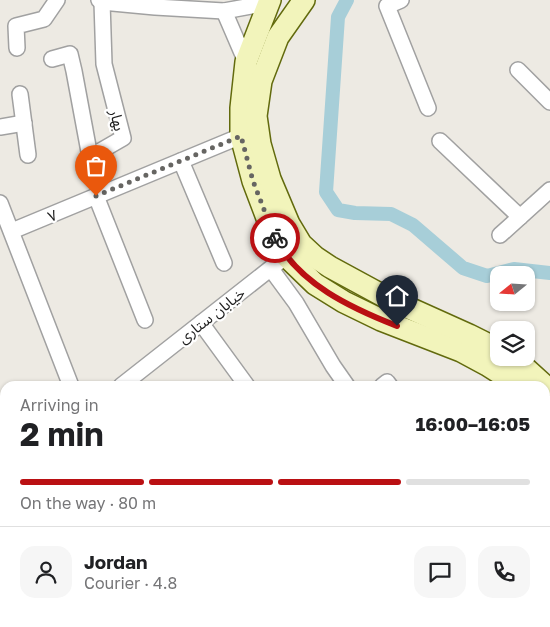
<!DOCTYPE html>
<meta charset="utf-8">
<style>
:root{--surface:#fff;--page:#f6f6f6;--text:#202124;--muted:#757577;--line:#e0e0e0;--accent:#ba1013}
body{margin:0;font-family:"Golos Text","Noto Sans Arabic",sans-serif;background:var(--page);color:var(--text);height:100vh;display:flex;flex-direction:column;font-size:19px;white-space:nowrap}
*{box-sizing:border-box;margin:0}
p{font-size:16px;color:var(--muted)}
.icon{flex:none;width:28px;height:28px;fill:none;stroke:currentColor;stroke-width:2;stroke-linecap:round;stroke-linejoin:round}
.map{position:relative;flex:1;overflow:hidden}
.drawer{position:absolute;left:0px;top:381px;width:550px;height:246px;display:flex;flex-direction:column;background:var(--surface);border-radius:15px 15px 0 0;box-shadow:0 1px 4px #0004}
.drawer>*{flex:none}
.needle{width:32px;rotate:252deg}
.fabs{position:absolute;left:490px;top:266px;display:grid;gap:10px}
.fabs a{display:grid;place-items:center;width:45px;height:45px;border-radius:10px;background:var(--surface);box-shadow:0 1px 4px #0004;font-size:25px}
.pin{position:absolute;display:grid;place-items:center;width:42px;height:42px;color:#fff;margin:-51px -21px;border-radius:50% 50% 50% 0;rotate:-45deg;box-shadow:0 0 5px #0007}
.pin .icon{rotate:45deg}
.courier{position:absolute;display:grid;place-items:center;width:50px;height:50px;margin:-25px;border:4px solid #ba1013;border-radius:50%;background:#fff;color:#222;box-shadow:0 1px 6px #0007}
.headline em{font-style:normal;font-weight:700}
.headline div{display:flex;flex-direction:column-reverse}
.headline{display:flex;align-items:center;justify-content:space-between;height:85px;padding:0 20px}
h1{font-size:32px;font-weight:700;line-height:38px}
.bar{display:grid;grid-template-columns:repeat(4,1fr);gap:8px 5px;align-content:center;height:60px;padding:0 20px}
.bar i{height:6px;border-radius:4px;background:var(--line)}
.bar .active{background:var(--accent)}
.bar p{grid-column:span 4}
.line{display:flex;align-items:center;gap:12px;padding:0 20px;border-top:1px solid var(--line)}
.line div{flex:1}
.round{display:grid;place-items:center;flex:none;width:52px;height:52px;border-radius:15px;background:var(--page)}
.map>svg:first-child{display:block}
</style>
<div class="map">
<svg width="550" height="627" viewBox="0 0 550 627">
<rect width="100%" height="100%" fill="#edeae3"/>
<g fill="none" stroke-linecap="round" stroke-linejoin="round">
<polyline stroke="#a7ced8" stroke-width="14" points="347,0 338,17 326,192 338,210 355,213 391,214 413,225 463,268 487,276 514,269 550,273"/>
<defs>
<g id="minor">
<polyline points="99,0 102,2 155,7 224,11 268,3"/>
<polyline points="401,0 387,6 428,108"/>
<polyline points="224,11 246,62"/>
<polyline points="17,48 16,26 44,19 57,0"/>
<polyline points="52,59 70,54 74,71 90,157 123,138 104,64 102,2"/>
<polyline points="518,70 550,102"/>
<polyline points="20,94 28,155"/>
<polyline points="0,127 24,123"/>
<polyline points="440,141 520,217"/>
<polyline points="181,161 224,263"/>
<polyline points="96,196 145,320"/>
<polyline points="0,203 71,386"/>
<polyline points="12,231 241,136 250,133"/>
<polyline points="500,235 550,190"/>
<polyline points="271,269 296,303 333,366 347,386"/>
<polyline points="201,323 247,386"/>
<polyline points="121,386 294,250"/>
<polyline points="382,386 387,382 390,386"/>
<polyline points="0,459 4,466 5,471"/>
<polyline points="0,489 5,481 5,478"/>
<polyline points="545,500 550,495"/>
<polyline points="0,510 5,533"/>
<polyline points="545,554 547,555 545,557"/>
<polyline points="0,574 5,570"/>
<polyline points="545,574 550,580"/>
<polyline points="169,622 172,627"/>
<polyline points="444,622 448,627"/>
<polyline points="86,627 92,622"/>
<polyline points="457,627 463,622"/>
</g>
<g id="secondary">
<polyline points="270,0 246,62 241,108 241,136 253,181 275,239 286,256 315,284 344,302 381,320 461,351 487,365 520,386"/>
<polyline points="304,0 278,37 261,81 256,116 260,144 270,179 289,224 301,244 315,257 330,267 389,299 469,335 499,350"/>
<polyline points="510,358 523,366 545,386"/>
<polyline points="545,412 550,418"/>
</g>
</defs>
<use href="#minor" stroke="#a1a1a1" stroke-width="18"/>
<use href="#secondary" stroke="#626a0d" stroke-width="24"/>
<use href="#minor" stroke="#fff" stroke-width="15"/>
<use href="#secondary" stroke="#f2f4bb" stroke-width="21"/>
</g>
<g fill="none" stroke-linecap="round" stroke-linejoin="round">
<polyline stroke="#666562" stroke-width="5" stroke-dasharray="0 9" points="96,196 241,136 253,181 275,238"/>
<path stroke="#ba1013" stroke-width="6" d="M275 238C299 284 351 308 397 326"/>
</g>
<g text-anchor="middle" dominant-baseline="central" stroke-width="4.5" stroke-linejoin="round" paint-order="stroke">
<g font-size="15" fill="#1d1d1d" stroke="#fff">
<text transform="translate(118 120) rotate(76)">بهار</text>
<text transform="translate(52 215) rotate(-23)">۷</text>
<text transform="translate(211 315) rotate(-38)">خیابان ستاری</text>
</g>
</g>
</svg>
<div class="fabs">
<a><svg class="needle" viewBox="-14 -14 28 28"><path d="M0-13l5 13h-10z" fill="#e53935"/><path d="M0 13l5-13h-10z" fill="#757577"/></svg></a>
<a><svg class="icon" aria-label="layers" viewBox="0 0 24 24"><path d="M12 4l9 5-9 5-9-5zM3 14l9 5 9-5"/></svg></a>
</div>
<div class="pin" style="left:96px;top:196px;background:#ea580c"><svg class="icon" aria-label="bag" viewBox="0 0 24 24"><path d="M5 8h14l-1 12H6zM9 8a3 3 0 0 1 6 0"/></svg></div>
<div class="pin" style="left:397px;top:326px;background:#1f2937"><svg class="icon" aria-label="home" viewBox="0 0 24 24"><path d="M3 11l9-7 9 7M6 9v11h12V9"/></svg></div>
<div class="courier" style="left:275px;top:238px"><svg class="icon" aria-label="bike" viewBox="0 0 24 24"><circle cx="6" cy="16" r="4"/><circle cx="18" cy="16" r="4"/><path d="M6 16l4-8h5l3 8M10 8l3 8H6M13 5h3"/></svg></div>
<section class="drawer">
<div class="headline"><div><h1>2 min</h1><p>Arriving in</p></div><em>16:00–16:05</em></div>
<div class="bar"><i class="active"></i><i class="active"></i><i class="active"></i><i></i><p>On the way · 80 m</p></div>
<div class="line" style="height:90px"><a class="round"><svg class="icon" aria-label="person" viewBox="0 0 24 24"><circle cx="12" cy="8" r="4"/><path d="M4 21q1-7 8-7t8 7"/></svg></a><div><b>Jordan</b><p>Courier · 4.8</p></div><a class="round"><svg class="icon" aria-label="chat" viewBox="0 0 24 24"><path d="M4 5h16v11H9l-5 4z"/></svg></a><a class="round"><svg class="icon" aria-label="phone" viewBox="0 0 24 24"><path d="M5 4h4l2 5-3 2q2 4 5 5l2-3 5 2v4C11 20 4 13 5 4z"/></svg></a></div>
</section>
</div>
